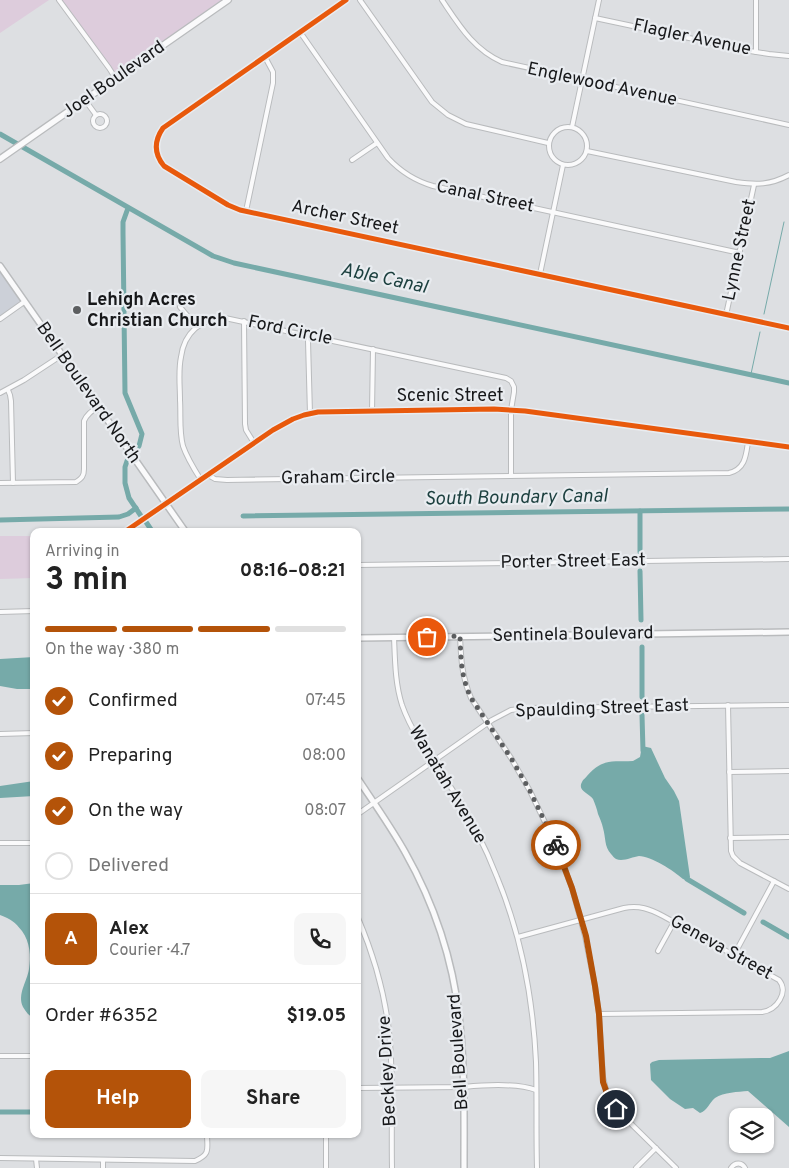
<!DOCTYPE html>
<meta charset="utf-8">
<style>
:root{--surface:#fff;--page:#f6f6f6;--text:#222;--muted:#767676;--line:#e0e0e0;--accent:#b45309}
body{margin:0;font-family:Overpass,sans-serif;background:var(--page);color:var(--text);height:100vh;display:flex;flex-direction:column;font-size:19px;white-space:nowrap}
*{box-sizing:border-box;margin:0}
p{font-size:16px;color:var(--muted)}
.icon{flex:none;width:28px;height:28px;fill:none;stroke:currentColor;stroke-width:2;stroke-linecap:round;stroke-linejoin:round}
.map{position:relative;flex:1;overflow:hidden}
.sheet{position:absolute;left:30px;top:528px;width:331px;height:610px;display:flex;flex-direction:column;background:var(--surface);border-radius:10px;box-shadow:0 1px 4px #0004}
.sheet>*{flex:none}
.fabs{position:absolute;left:729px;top:1108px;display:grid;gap:10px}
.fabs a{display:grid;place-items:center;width:45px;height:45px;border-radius:10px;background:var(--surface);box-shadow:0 1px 4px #0004;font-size:25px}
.pin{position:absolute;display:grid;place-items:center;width:42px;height:42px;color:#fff;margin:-21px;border:2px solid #fff;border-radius:50%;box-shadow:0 1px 5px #0007}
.courier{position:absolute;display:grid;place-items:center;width:50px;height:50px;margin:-25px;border:4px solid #b45309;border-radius:50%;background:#fff;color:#222;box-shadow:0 1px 6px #0007}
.head em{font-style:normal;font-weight:700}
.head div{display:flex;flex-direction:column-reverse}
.head{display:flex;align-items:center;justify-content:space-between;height:85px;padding:0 15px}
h1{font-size:32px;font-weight:700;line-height:38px}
.bar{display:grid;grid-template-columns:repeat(4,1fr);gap:8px 5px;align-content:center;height:60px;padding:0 15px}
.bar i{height:6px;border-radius:4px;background:var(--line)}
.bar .active{background:var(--accent)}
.bar p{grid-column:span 4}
.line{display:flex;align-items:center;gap:12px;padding:0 15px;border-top:1px solid var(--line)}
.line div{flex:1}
.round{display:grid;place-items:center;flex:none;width:52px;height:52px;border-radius:10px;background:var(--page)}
ol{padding:0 15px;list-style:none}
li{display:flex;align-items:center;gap:15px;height:55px}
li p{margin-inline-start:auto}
li .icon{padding:5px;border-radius:50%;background:var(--accent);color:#fff;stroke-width:4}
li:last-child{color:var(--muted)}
li i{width:28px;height:28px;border:2px solid var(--line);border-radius:50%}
.cta{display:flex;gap:10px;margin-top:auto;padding:10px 15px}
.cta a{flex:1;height:58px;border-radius:10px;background:var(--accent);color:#fff;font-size:20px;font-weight:700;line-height:58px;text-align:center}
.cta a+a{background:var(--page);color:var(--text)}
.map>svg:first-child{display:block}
</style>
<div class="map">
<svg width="789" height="1168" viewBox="0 0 789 1168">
<rect width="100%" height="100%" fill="#dddfe2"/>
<polygon fill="#ccd0d8" points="0,271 23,305 0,320"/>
<g fill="#ddccdc">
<polygon points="0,0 49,0 0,33"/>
<polygon points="62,0 224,0 116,75"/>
<polygon points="0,536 34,536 34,578 0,579"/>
</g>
<g fill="#76aaa9">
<polygon points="34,657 34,689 17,689 0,686 0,659"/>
<path d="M642 746 651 748 665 778 674 791 679 801 690 877 688 881 683 879C674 871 651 856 639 856 632 857 623 862 616 859 614 858 613 856 611 854 604 846 606 838 603 828 602 823 600 819 598 814 597 809 595 804 593 799 589 793 577 791 582 782 583 779 586 778 587 776 603 758 612 762 633 761L640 757Z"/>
<polygon points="34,781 34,796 0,798 0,786"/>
<path d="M34 883V1018C29 1016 26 1012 23 1007 17 994 27 982 29 969 31 956 30 942 22 931 15 922 11 919 0 915V885H19Z"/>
<path d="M789 1051V1127L748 1091C738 1092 724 1092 715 1098 709 1103 707 1111 700 1113L693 1108 685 1109 670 1099 651 1080 650 1064 652 1062 659 1060 761 1058H770Z"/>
</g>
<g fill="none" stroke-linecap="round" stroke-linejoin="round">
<g stroke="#76aaa9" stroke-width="1">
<polyline points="764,314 784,222"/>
<polyline points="751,374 760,332"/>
</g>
<g stroke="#76aaa9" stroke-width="5">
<polyline points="0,134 213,256 234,263 789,383"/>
<polyline points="128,208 123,222 123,233 125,393 142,434 139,446 127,461 125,467 125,483 129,498 141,516"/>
<polyline points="640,511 640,552"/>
<polyline points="243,516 789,509"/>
<polyline points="0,520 119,517 128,514 136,508"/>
<polyline points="146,522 152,531"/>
<polyline points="640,571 641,620"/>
<polyline points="642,647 642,697"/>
<polyline points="642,715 643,751"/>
<polyline points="687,879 744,913"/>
<polyline points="763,922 789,937"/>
<polyline points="0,1112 34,1112"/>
</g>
<defs>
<g id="minor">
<polyline points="59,0 109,68 116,79"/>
<path d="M346 0 163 128C154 141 154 154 164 166L228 205 240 210 789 328"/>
<polyline points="360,0 432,102 448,115 466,124 548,143"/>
<path d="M442 0C459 25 473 49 502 62L789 125"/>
<polyline points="756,0 756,52"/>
<polyline points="595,18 750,51 769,54 789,56"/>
<path d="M300 32 388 158C401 172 416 181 433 186L740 253"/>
<polyline points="85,100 96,115"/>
<circle cx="100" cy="121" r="7"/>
<circle cx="568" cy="146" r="19"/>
<polyline points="572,127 599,0"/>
<path d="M587 151 736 182C757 185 770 185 789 175"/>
<polyline points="352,160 377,143"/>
<polyline points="246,211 273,83 273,72 265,57"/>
<polyline points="540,274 563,165"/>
<polyline points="180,307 197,327"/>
<polyline points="726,315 754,185"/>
<polyline points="0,319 24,302"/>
<polyline points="244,321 245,424 246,430 254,443"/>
<polyline points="309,335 308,341 310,414"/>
<polyline points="8,390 10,395 11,401 13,483"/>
<polyline points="0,393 24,380 62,355"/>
<polyline points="372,411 373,349"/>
<path d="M208 475 215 479 227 480 729 473C745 469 746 456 748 442"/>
<path d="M201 480C194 469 187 458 183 446 179 431 181 415 180 400 180 386 178 371 181 357 184 333 201 318 225 318L506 378 511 381 514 387V392L511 410V476"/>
<path d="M0 483 76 482C82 478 84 476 84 469V421C87 414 92 411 98 407"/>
<polyline points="126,531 273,430 293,419 304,415 318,412 494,409 525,411 789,447"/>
<polyline points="358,565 789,559"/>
<polyline points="0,612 34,611"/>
<path d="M460 636C461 660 462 677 471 698L511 758 530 791 553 839 572 888 585 936 595 986 599 1014 603 1077 607 1094 616 1109 676 1168"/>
<path d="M394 637C395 660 395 683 402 705 413 736 434 762 452 789 470 817 485 846 497 877 521 935 533 998 536 1062 537 1097 536 1133 537 1168"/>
<polyline points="728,705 731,851 733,856 740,863 789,889"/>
<polyline points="0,734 34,733"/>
<polyline points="729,772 789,771"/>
<polyline points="358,814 492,720 511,710 528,708 789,705"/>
<polyline points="730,838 789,837"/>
<polyline points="0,843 34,843"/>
<path d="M358 918C372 951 383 987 388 1023 394 1071 391 1120 392 1168"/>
<path d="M518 937 624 908C639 905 650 909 663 916L779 980C789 992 777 1010 762 1012L599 1014"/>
<polyline points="658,951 674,922"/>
<polyline points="734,955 774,881"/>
<polyline points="0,1056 34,1056"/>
<path d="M358 1088 464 1087C484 1085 517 1083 536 1090"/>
<polyline points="326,1134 326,1168"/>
<path d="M0 1158 195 1161C211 1154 207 1149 207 1134"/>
<polyline points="36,1159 37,1168"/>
<polyline points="103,1160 103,1168"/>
<polyline points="636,1168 656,1148"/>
<path d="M731 1168C735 1162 742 1162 745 1168"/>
</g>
<g id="tertiary">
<polyline points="0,266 185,531"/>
<polyline points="358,638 789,632"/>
<path d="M358 779C374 803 391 827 405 852 435 905 454 964 460 1024 465 1072 464 1120 464 1168"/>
</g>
<polyline id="secondary" points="0,159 228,0"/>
</defs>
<use href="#minor" stroke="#b9bbbd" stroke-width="6"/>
<use href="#tertiary" stroke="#b9bbbd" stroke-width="8"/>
<use href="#secondary" stroke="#b9bbbd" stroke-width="8"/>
<use href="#minor" stroke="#fafafb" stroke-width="4"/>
<use href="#tertiary" stroke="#fafafb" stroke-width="5"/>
<use href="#secondary" stroke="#fafafb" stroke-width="5.5"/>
<defs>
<g id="cycleway">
<path d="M346 0 163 128C154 141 154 154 164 166L228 205 240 210 789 328"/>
<polyline points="126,531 273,430 293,419 304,415 318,412 494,409 525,411 789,447"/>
</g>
</defs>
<use href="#cycleway" stroke="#e9ecf0" stroke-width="8"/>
<use href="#cycleway" stroke="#e8590c" stroke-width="5"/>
</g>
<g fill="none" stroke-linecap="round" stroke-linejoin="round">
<path stroke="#5c5e60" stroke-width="5" stroke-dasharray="0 9" d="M427 637 460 636C461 661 461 676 471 698L511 758 530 791 556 845"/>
<polyline stroke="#b45309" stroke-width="6" points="556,845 572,888 586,936 595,986 599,1014 603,1082 609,1099 616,1109"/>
</g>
<circle fill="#5c5e60" stroke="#e9ecf0" stroke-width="2" cx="77" cy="310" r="5"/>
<g text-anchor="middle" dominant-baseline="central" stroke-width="4.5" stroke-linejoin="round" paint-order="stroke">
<g font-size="18" fill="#17181a" stroke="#e9ecf0">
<text transform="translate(692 38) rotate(12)">Flagler Avenue</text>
<text transform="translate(114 80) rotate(-35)">Joel Boulevard</text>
<text transform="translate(602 85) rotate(12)">Englewood Avenue</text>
<text transform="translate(485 197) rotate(12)">Canal Street</text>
<text transform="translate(345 218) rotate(12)">Archer Street</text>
<text transform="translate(740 250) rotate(-78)">Lynne Street</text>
<text transform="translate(290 331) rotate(12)">Ford Circle</text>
<text transform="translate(88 393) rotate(55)">Bell Boulevard North</text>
<text x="450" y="396">Scenic Street</text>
<text transform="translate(338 478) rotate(-1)">Graham Circle</text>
<text transform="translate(573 562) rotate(-1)">Porter Street East</text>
<text transform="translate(573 635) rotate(-1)">Sentinela Boulevard</text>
<text transform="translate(602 709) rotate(-2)">Spaulding Street East</text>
<text transform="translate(447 785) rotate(59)">Wanatah Avenue</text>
<text transform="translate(721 948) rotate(29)">Geneva Street</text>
<text transform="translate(459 1052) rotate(-94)">Bell Boulevard</text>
<text transform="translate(388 1071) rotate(-93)">Beckley Drive</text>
</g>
<g font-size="18" font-weight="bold" fill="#17181a" stroke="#e9ecf0" text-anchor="start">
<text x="87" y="300">Lehigh Acres<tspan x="87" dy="21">Christian Church</tspan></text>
</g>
<g font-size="19" font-style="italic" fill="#1b3f3e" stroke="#e9ecf0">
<text transform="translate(384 279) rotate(12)">Able Canal</text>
<text transform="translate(516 498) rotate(-1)">South Boundary Canal</text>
</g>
</g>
</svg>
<div class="fabs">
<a><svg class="icon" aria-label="layers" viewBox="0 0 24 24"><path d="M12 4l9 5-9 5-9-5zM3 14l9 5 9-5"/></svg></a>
</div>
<div class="pin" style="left:427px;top:637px;background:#ea580c"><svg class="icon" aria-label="bag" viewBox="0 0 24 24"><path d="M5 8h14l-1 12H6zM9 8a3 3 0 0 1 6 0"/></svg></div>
<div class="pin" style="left:616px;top:1109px;background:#1f2937"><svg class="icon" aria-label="home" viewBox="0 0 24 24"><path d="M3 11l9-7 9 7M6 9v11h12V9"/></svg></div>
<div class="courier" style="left:556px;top:845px"><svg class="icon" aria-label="bike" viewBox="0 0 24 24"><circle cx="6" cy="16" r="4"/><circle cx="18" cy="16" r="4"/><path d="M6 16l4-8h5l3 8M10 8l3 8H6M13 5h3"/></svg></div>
<section class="sheet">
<div class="head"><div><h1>3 min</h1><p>Arriving in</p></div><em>08:16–08:21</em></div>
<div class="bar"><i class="active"></i><i class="active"></i><i class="active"></i><i></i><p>On the way · 380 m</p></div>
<ol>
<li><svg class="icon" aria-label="check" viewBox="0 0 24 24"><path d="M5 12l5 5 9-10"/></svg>Confirmed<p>07:45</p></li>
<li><svg class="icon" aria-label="check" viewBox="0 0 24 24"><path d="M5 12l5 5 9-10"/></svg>Preparing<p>08:00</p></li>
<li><svg class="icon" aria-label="check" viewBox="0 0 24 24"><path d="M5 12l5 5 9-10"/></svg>On the way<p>08:07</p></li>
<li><i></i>Delivered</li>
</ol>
<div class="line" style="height:90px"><b class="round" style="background:var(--accent);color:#fff">A</b><div><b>Alex</b><p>Courier · 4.7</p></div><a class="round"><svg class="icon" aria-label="phone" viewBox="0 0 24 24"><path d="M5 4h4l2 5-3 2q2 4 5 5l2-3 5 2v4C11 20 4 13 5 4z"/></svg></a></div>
<div class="line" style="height:65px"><div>Order #6352</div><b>$19.05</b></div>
<div class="cta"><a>Help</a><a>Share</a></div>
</section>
</div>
